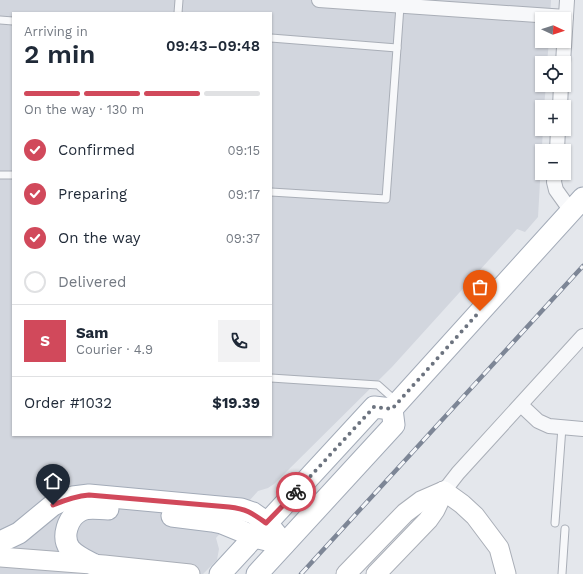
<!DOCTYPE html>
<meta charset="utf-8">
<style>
:root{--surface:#fff;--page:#f2f2f3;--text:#1f2937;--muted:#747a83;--line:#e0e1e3;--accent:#d1495b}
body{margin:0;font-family:"Work Sans",sans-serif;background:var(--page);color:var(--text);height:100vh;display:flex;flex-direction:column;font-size:15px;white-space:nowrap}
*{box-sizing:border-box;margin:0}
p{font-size:13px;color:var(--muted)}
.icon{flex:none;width:22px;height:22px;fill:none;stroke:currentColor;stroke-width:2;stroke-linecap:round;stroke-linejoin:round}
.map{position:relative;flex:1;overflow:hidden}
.panel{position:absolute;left:12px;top:12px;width:260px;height:424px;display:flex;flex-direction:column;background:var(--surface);border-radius:0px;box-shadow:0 1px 3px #0004}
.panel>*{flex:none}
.needle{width:26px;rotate:93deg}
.controls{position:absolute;left:535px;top:12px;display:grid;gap:8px}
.controls a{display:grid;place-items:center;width:36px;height:36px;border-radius:0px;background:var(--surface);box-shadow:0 1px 3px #0004;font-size:20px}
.pin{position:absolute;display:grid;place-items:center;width:34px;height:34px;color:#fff;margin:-41px -17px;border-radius:50% 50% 50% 0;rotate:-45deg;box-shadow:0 0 4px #0007}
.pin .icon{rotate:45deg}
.courier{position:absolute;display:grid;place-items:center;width:40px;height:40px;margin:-20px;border:3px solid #d1495b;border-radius:50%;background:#fff;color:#222;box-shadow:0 1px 5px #0007}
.headline em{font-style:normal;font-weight:600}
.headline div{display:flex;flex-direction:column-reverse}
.headline{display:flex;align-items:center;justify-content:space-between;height:68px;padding:0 12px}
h1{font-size:26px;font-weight:600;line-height:30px}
.bar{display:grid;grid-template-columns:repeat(4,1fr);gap:6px 4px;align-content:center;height:48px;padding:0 12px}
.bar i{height:5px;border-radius:3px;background:var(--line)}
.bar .active{background:var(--accent)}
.bar p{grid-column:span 4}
.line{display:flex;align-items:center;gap:10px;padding:0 12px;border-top:1px solid var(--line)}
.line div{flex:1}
.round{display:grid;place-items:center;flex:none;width:42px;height:42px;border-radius:0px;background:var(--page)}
ol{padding:0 12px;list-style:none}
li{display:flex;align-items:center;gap:12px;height:44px}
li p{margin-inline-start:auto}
li .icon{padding:4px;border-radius:50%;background:var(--accent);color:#fff;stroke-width:4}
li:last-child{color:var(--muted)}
li i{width:22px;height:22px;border:2px solid var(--line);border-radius:50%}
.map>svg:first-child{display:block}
</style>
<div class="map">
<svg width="583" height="574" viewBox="0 0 583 574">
<rect width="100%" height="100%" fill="#e4e7ec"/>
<path fill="#d2d6de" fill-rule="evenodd" d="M0 0H551L550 19H542V41H549L547 63H542V85H546L544 107H542V129H543L538 217 525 232 517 229 392 367 274 484 268 488 258 491 216 538 219 549 217 560 203 574H0ZM13 13H271V435H13Z"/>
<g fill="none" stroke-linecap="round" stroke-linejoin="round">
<defs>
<g id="lane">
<polyline points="178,13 179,0"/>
<polyline points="0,20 13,21"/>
<polyline points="271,38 397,48 386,199 271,192"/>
<polyline points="397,48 400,6"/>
<polyline points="0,175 13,175"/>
<polyline points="271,378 378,385 396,401"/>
<polyline points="555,523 562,427"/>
<polyline points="562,574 565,529"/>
</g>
<g id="street">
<polyline points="319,0 566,17"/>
<polyline points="563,63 567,0"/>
<polyline points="560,107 561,85"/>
<polyline points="557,151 558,129"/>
<polyline points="555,173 554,182 556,190 571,211"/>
<polyline points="521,405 538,421 549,426 583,429"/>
<polyline points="444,491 458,473 583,336"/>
</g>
<g id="secondary">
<polyline points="444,491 462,504 475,516 499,548 506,574"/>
<polyline points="0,557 104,565 190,574"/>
<polyline points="346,574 405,513 421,501 444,491"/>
<polyline points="376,574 428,520 435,510 444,491"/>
</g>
<g id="primary">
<polyline points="172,516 212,521 222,523 239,530 254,537 284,544"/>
<polyline points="0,542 19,533 53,505 63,500 73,497 89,495 241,509 253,513 267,523 284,544"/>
<path d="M93 564C85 560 76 556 70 549 61 537 68 517 80 511 88 506 99 509 108 509"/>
<polyline points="220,574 374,407 392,409"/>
<polyline points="257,574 394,425 392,409 583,198"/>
</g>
</defs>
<use href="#lane" stroke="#a9aeb7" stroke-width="9"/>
<use href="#street" stroke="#a9aeb7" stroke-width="16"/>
<use href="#secondary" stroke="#a9aeb7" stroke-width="21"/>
<use href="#primary" stroke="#a3abb8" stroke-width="23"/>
<use href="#lane" stroke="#f7f8fa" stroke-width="7"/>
<use href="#street" stroke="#f7f8fa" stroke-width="14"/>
<use href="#secondary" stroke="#fff" stroke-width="19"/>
<use href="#primary" stroke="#fff" stroke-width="21"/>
<defs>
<polyline id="rail" points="301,574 583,266"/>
</defs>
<use href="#rail" stroke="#7d8696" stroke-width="4.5"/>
<use href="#rail" stroke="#f4f6f9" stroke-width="3" stroke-dasharray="9" stroke-linecap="butt"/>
</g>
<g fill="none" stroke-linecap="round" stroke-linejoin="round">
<polyline stroke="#6c737f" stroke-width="4" stroke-dasharray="0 7.2" points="296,492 374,407 392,409 480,311"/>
<path stroke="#d1495b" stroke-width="5" d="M53 505C65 500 76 496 89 495L229 507C247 509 252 513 266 523L296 492"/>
</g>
</svg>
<div class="controls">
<a><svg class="needle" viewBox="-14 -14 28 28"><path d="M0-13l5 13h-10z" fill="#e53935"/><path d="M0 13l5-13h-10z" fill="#747a83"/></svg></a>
<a><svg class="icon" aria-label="locate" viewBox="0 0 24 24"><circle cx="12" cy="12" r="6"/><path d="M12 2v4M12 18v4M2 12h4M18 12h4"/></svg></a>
<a>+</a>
<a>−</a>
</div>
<div class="pin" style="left:480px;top:311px;background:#ea580c"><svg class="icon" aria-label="bag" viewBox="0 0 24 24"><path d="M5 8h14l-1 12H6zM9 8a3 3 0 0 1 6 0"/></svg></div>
<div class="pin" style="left:53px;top:505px;background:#1f2937"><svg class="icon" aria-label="home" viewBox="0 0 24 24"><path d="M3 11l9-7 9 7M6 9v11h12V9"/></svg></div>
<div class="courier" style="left:296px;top:492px"><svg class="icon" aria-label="bike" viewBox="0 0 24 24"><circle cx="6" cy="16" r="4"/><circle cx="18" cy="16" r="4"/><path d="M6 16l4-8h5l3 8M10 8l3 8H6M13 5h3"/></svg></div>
<section class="panel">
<div class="headline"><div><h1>2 min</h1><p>Arriving in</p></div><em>09:43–09:48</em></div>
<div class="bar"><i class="active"></i><i class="active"></i><i class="active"></i><i></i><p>On the way · 130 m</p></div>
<ol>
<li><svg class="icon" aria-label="check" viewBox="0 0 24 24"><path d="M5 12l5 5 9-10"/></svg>Confirmed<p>09:15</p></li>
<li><svg class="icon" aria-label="check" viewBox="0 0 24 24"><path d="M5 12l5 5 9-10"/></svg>Preparing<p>09:17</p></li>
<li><svg class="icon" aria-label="check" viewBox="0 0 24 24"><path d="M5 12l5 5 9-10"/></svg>On the way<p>09:37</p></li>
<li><i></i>Delivered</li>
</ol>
<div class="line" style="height:72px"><b class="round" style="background:var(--accent);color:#fff">S</b><div><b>Sam</b><p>Courier · 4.9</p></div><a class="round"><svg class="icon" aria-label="phone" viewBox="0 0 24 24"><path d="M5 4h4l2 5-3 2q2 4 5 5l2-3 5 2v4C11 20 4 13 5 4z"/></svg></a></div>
<div class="line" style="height:52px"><div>Order #1032</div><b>$19.39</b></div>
</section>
</div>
